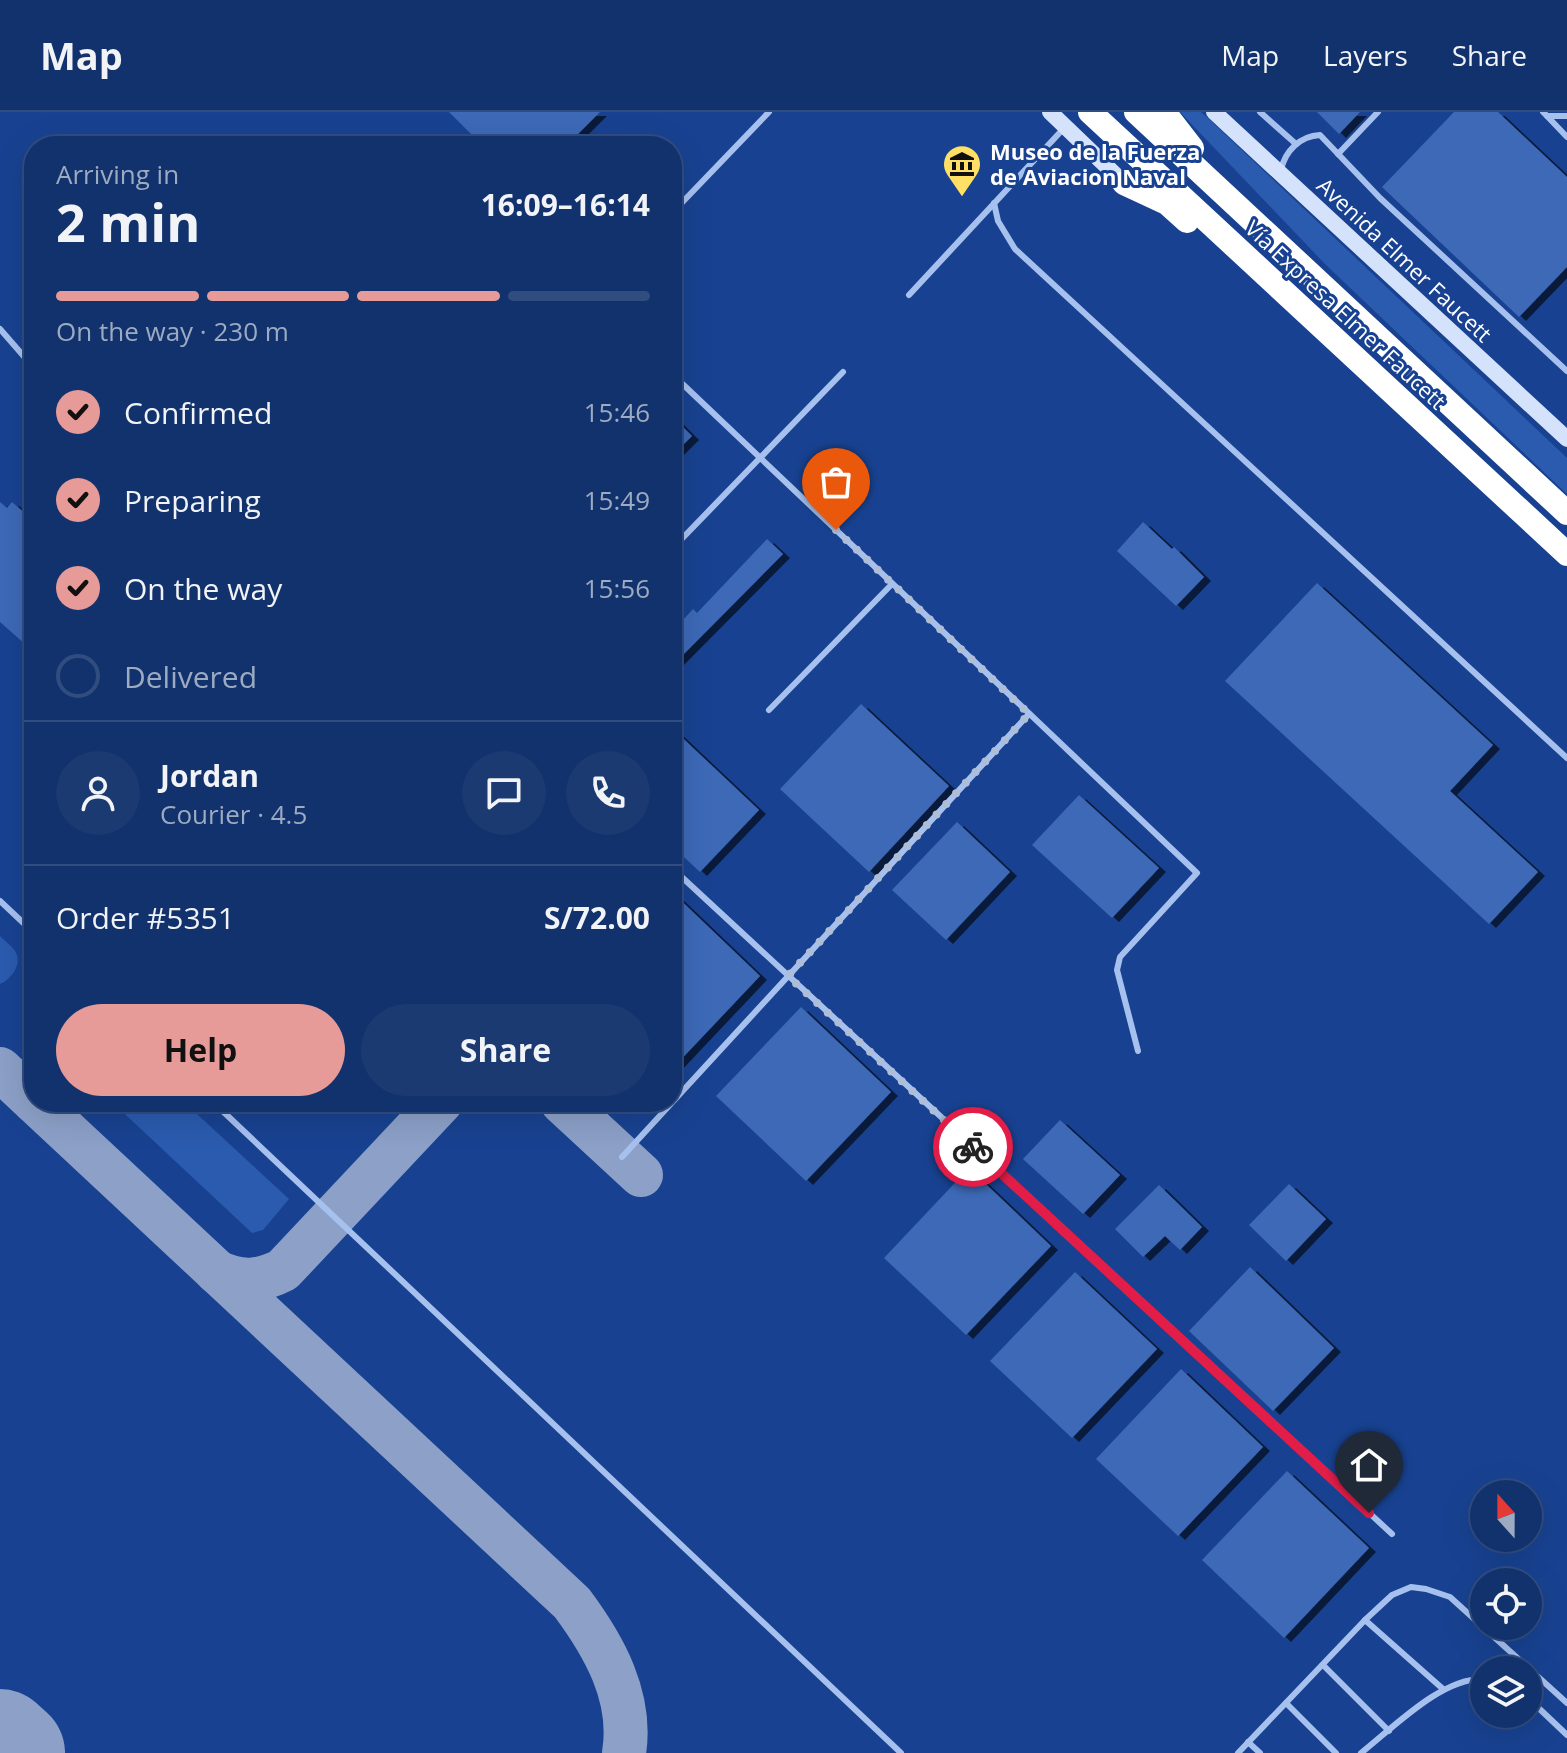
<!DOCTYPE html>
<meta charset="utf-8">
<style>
:root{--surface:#12326d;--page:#1b3a72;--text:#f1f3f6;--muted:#9caac2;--line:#314d80;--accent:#e69b98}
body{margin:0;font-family:"Open Sans",sans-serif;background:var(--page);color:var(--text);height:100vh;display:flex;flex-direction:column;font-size:30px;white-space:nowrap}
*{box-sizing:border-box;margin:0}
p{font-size:26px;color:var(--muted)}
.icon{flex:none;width:44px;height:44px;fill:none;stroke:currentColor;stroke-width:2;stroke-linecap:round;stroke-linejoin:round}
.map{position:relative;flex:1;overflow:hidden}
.side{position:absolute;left:24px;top:24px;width:658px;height:976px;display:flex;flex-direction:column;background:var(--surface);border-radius:32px;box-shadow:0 8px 32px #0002,0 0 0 2px var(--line)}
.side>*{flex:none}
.needle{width:52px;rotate:339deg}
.tools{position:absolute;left:1470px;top:1368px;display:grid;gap:16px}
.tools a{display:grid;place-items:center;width:72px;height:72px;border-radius:50%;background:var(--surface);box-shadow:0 8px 32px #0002,0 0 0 2px var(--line);font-size:40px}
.pin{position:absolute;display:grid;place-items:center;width:68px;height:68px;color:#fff;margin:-82px -34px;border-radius:50% 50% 50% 0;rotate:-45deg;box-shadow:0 0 8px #0007}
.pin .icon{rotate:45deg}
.courier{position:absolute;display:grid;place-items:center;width:80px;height:80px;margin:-40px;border:6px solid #e11d48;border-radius:50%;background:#fff;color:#222;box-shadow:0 2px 10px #0007}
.head em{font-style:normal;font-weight:700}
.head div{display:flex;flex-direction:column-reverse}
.head{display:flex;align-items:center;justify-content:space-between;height:136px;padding:0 32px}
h1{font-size:52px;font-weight:700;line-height:60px}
.bar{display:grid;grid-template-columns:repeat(4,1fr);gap:12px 8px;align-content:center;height:96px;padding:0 32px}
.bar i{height:10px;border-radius:6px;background:var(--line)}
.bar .selected{background:var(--accent)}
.bar p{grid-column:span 4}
.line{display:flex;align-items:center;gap:20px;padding:0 32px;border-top:2px solid var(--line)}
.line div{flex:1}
.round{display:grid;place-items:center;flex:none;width:84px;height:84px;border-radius:42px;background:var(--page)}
ol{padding:0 32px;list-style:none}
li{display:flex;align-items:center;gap:24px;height:88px}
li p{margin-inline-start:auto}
li .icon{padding:8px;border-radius:50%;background:var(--accent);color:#111;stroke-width:4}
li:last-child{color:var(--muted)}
li i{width:44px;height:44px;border:4px solid var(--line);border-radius:50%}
.action{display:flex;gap:16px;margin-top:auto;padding:16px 32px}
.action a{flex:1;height:92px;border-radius:48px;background:var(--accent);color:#111;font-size:32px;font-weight:700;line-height:92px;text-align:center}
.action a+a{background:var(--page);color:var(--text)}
header{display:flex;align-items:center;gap:48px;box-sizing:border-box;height:112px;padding:0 40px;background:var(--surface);border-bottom:2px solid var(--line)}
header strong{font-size:38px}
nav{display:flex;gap:44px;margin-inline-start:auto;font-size:28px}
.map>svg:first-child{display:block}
</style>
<header>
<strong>Map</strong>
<nav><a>Map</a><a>Layers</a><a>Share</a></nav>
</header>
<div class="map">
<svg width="1567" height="1641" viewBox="0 0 1567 1641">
<defs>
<filter id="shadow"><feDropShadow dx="7" dy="4" stdDeviation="0" flood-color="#0009"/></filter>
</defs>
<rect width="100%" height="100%" fill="#184291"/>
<g fill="#2b5baf">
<polygon points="1180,0 1201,0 1209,7 1567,346 1567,382 1325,152"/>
<path d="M0 824C5 829 12 834 15 839 23 851 12 867 0 872Z"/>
<polygon points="112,990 184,990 289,1087 263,1118 252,1121"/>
</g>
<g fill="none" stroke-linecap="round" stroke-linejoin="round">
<g stroke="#8ca0c8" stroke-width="44">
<polyline points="0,957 34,989"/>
<path d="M35 990 572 1491C604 1534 633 1585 624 1641"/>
<polyline points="562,990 641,1063"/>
<path d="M217 1160C241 1171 260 1170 283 1158L441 990"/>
</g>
<polyline stroke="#8ca0c8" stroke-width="108" points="0,1631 11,1641"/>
</g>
<g fill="#3d69b7" filter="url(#shadow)">
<polygon points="449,0 600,0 566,34 483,34"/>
<polygon points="1317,0 1360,0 1339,22"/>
<polygon points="1454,0 1498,0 1567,65 1567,155 1519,205 1382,75"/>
<polygon points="672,304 692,324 672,344"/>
<polygon points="0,390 7,396 12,390 34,409 34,540 0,510"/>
<polygon points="1143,410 1172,437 1174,435 1204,465 1176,494 1117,439"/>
<polygon points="767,427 783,442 672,554 672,520 693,497 697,501"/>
<polygon points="1317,471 1493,633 1450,679 1538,760 1489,812 1225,569"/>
<polygon points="861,592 949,674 869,760 780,677"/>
<polygon points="672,616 759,698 700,760 672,734"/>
<polygon points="1079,683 1159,756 1112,806 1032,733"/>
<polygon points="957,710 1010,760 946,828 892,778"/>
<polygon points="672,780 760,864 672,957"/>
<polygon points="801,895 891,980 806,1069 716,984"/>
<polygon points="1060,1008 1120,1063 1083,1102 1023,1047"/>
<polygon points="969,1056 1051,1134 966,1223 884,1146"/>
<polygon points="1289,1072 1326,1107 1286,1149 1249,1113"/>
<polygon points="1159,1073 1202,1115 1180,1138 1165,1124 1143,1145 1115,1117"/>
<polygon points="1250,1155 1334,1236 1273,1299 1189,1219"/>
<polygon points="1075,1160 1157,1237 1072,1326 990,1249"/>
<polygon points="1181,1257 1263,1335 1178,1424 1096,1347"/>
<polygon points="1287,1359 1369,1436 1284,1526 1202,1448"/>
</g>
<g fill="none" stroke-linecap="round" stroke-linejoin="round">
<g stroke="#a7c1ef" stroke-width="6">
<polyline points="1260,0 1296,32"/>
<polyline points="1543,0 1547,4 1567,4"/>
<polyline points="1547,4 1567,25"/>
<polyline points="1338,42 1378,0"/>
<path d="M1281 58C1285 39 1300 24 1320 23L1380 86 1567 259"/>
<polyline points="994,91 998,109 1015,137 1567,646"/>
<polyline points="672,101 769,0"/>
<polyline points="909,183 1065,15"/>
<polyline points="0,217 34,256"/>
<polyline points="672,262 1197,761 1120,845 1117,858 1138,939"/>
<polyline points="672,437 843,260"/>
<polyline points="769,598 892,472"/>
<polyline points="672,756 1392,1422"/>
<polyline points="0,789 34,821"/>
<polyline points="213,990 901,1641"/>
<polyline points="622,1045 1029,602"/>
<polyline points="1365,1508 1443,1577"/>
<polyline points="1323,1553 1389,1619"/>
<polyline points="1528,1586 1567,1623"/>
<polyline points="1286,1591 1336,1641"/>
<polyline points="1248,1630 1260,1641"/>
<polyline points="1238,1641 1365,1508 1392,1483 1411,1475 1426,1477 1450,1485 1567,1591"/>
<path d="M1361 1641C1393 1616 1442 1565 1484 1567"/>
</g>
<g stroke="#d5e2fb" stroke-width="16">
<polyline points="1050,0 1124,71"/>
<polyline points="1214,0 1567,327"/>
</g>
<g stroke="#fff" stroke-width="24">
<polyline points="1090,0 1567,442"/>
<polyline points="1136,0 1567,401"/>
<polyline points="1164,0 1192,36"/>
<polyline points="1124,71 1167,91 1187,109"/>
</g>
</g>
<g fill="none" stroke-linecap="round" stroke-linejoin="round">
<polyline stroke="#aebdd8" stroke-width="8" stroke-dasharray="0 14.4" points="836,418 1029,602 788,864 973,1035"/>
<polyline stroke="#e11d48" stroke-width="10" points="973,1035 1369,1401"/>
</g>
<defs>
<symbol id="museum-pin" viewBox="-11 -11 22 30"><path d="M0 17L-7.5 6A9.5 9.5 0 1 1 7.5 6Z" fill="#ffe065" stroke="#184291"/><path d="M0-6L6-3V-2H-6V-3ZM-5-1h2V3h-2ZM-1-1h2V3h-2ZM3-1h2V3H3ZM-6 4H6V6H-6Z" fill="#111"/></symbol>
</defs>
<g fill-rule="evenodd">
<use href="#museum-pin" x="940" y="30" width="44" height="60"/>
</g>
<g text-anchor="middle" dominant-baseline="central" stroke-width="6" stroke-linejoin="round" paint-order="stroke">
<g font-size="22" font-weight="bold" fill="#fff" stroke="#184291" text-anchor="start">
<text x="990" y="39">Museo de la Fuerza<tspan x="990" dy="25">de Aviacion Naval</tspan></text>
</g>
<g font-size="22" fill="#fff" stroke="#184291">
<text transform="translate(1405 147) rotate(43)">Avenida Elmer Faucett</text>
<text transform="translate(1346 202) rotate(43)">Vía Expresa Elmer Faucett</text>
</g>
</g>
</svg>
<div class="tools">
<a><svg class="needle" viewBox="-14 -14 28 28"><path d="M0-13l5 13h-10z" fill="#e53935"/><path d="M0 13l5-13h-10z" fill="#9caac2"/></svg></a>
<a><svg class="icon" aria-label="locate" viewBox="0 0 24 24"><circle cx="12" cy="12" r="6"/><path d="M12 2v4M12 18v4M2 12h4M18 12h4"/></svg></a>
<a><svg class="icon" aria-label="layers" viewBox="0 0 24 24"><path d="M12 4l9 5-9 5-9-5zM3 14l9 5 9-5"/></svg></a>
</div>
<div class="pin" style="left:836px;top:418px;background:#ea580c"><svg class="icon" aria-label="bag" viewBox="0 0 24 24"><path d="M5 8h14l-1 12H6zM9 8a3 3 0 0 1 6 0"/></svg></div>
<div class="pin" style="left:1369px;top:1401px;background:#1f2937"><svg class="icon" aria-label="home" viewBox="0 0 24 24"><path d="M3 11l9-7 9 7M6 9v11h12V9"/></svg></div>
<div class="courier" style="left:973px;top:1035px"><svg class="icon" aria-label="bike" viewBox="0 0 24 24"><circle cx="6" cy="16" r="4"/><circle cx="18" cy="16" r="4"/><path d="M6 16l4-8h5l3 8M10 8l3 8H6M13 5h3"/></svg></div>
<section class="side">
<div class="head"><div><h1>2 min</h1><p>Arriving in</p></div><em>16:09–16:14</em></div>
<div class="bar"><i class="selected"></i><i class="selected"></i><i class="selected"></i><i></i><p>On the way · 230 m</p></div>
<ol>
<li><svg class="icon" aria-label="check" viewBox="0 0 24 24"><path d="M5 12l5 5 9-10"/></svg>Confirmed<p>15:46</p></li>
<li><svg class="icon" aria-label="check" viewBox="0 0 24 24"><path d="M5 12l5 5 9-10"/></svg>Preparing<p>15:49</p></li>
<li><svg class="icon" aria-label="check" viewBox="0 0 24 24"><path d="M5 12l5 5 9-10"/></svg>On the way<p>15:56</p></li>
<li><i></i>Delivered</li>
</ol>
<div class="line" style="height:144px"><a class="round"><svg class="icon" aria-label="person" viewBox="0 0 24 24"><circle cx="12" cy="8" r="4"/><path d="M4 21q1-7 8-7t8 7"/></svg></a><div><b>Jordan</b><p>Courier · 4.5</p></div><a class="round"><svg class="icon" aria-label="chat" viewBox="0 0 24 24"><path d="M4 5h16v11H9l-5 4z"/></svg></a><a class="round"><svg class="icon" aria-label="phone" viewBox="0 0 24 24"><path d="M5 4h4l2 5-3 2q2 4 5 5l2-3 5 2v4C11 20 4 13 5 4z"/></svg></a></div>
<div class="line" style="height:104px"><div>Order #5351</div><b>S/72.00</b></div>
<div class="action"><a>Help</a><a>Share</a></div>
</section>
</div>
